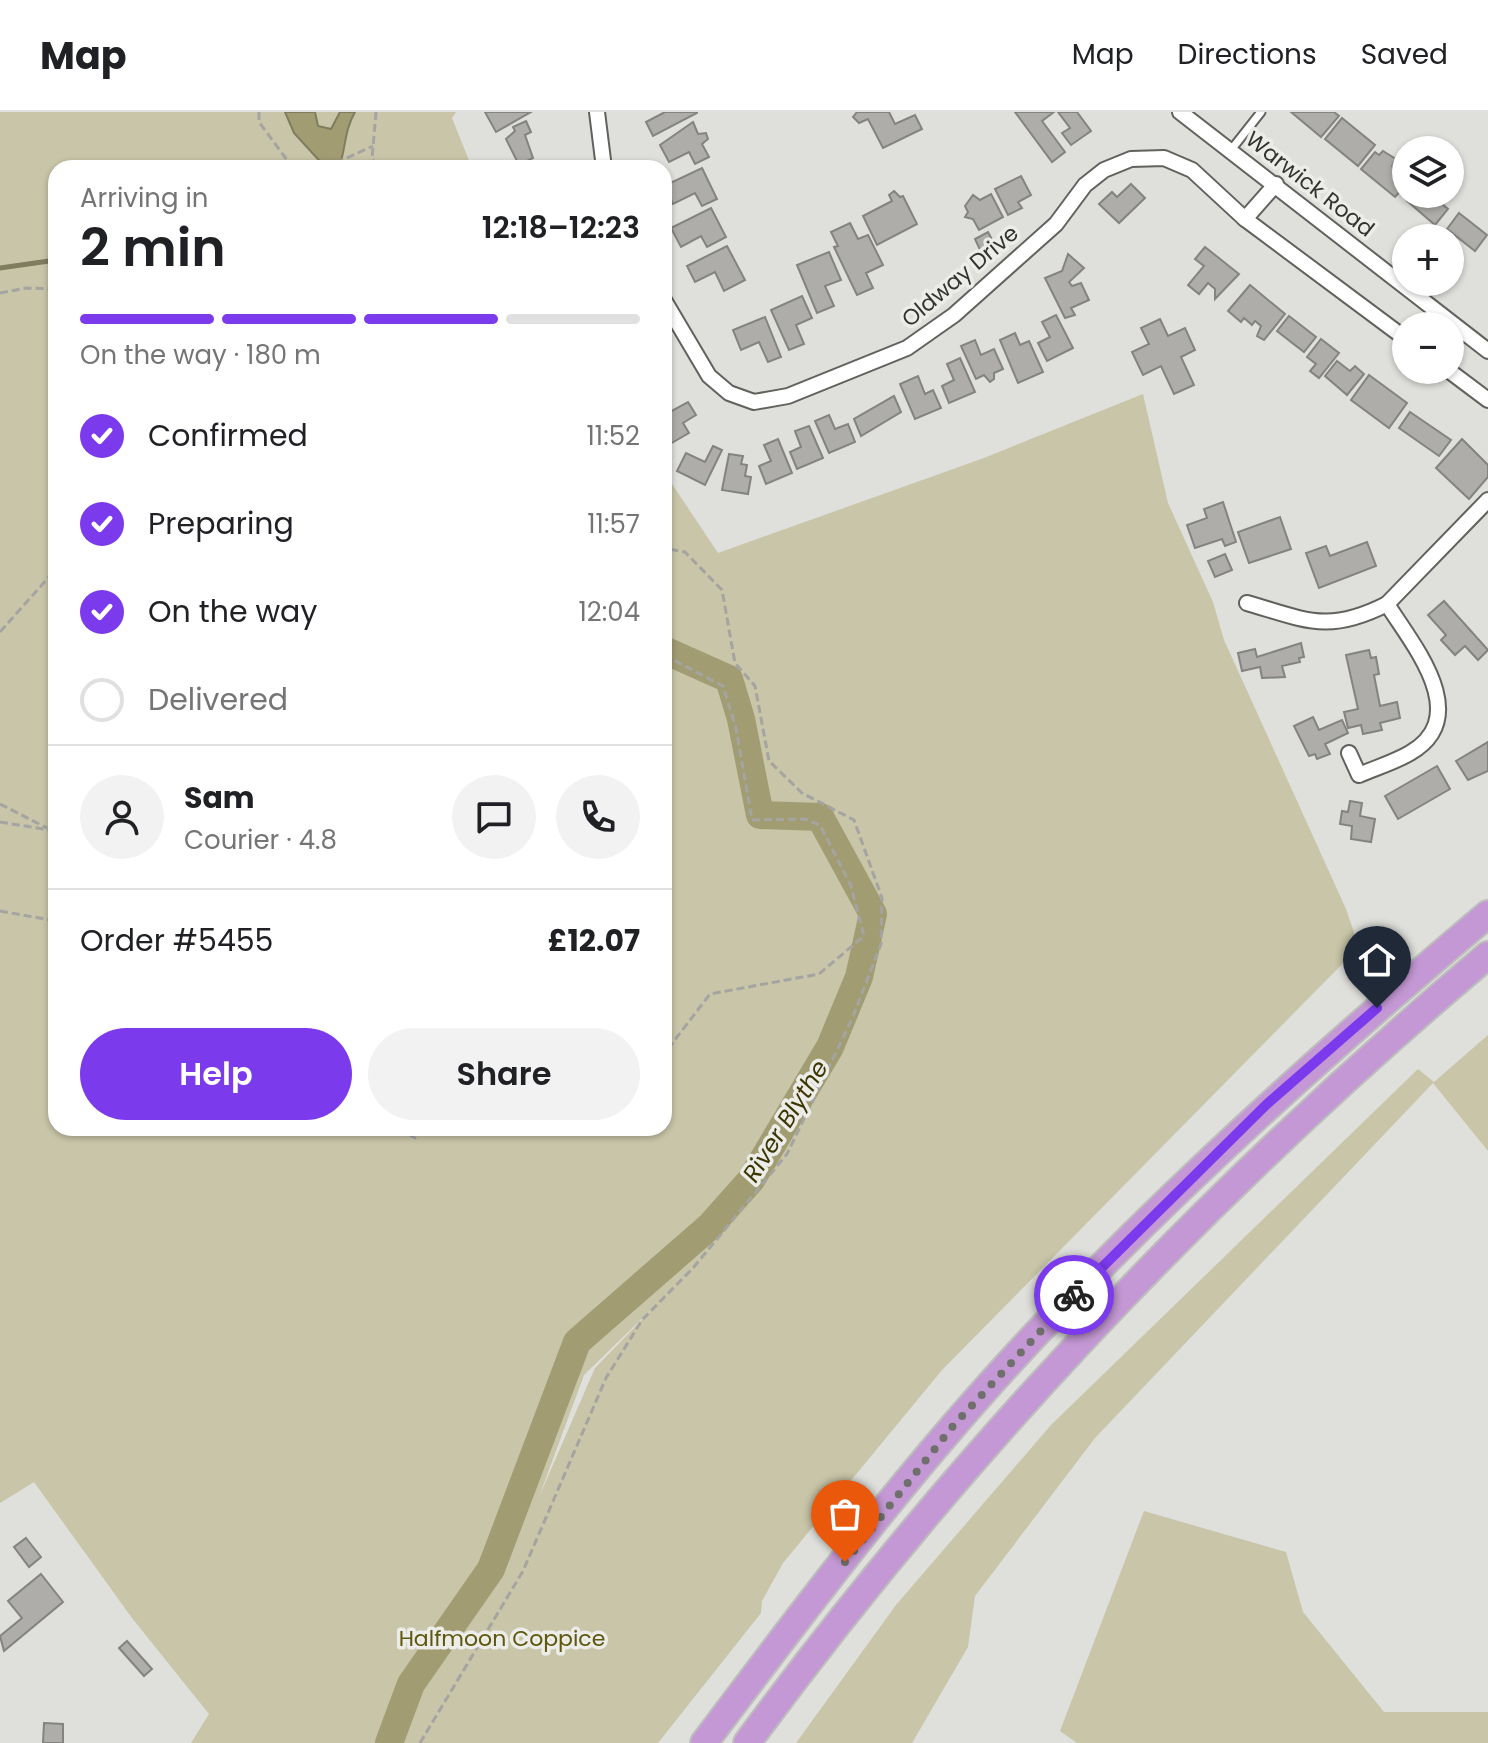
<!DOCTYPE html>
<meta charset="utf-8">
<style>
:root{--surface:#fff;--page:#f2f2f2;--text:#202124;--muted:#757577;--line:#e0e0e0;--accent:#7c3aed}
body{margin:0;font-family:Poppins,sans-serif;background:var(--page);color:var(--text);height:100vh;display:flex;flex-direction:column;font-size:30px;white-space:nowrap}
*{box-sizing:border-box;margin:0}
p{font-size:26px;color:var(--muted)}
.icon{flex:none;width:44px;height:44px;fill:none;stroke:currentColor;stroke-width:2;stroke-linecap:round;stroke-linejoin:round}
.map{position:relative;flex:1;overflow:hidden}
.sheet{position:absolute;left:48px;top:48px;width:624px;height:976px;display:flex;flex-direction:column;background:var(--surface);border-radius:24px;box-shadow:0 2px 6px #0004}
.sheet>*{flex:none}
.buttons{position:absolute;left:1392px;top:24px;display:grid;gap:16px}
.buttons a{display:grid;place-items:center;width:72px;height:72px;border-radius:50%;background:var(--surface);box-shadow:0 2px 6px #0004;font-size:40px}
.pin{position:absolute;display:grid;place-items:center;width:68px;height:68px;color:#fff;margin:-82px -34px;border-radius:50% 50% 50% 0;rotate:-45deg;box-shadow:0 0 8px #0007}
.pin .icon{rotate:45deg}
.courier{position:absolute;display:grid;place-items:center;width:80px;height:80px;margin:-40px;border:6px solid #7c3aed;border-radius:50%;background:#fff;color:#222;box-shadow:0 2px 10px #0007}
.overview em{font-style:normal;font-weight:600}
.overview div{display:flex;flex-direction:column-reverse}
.overview{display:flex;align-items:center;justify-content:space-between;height:136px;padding:0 32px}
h1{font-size:52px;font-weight:600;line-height:60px}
.bar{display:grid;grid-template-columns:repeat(4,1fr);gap:12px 8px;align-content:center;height:96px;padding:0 32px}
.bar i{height:10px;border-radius:6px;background:var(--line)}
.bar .current{background:var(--accent)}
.bar p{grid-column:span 4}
.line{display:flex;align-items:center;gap:20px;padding:0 32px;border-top:2px solid var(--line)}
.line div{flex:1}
.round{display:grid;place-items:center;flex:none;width:84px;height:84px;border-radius:42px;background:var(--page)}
ol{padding:0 32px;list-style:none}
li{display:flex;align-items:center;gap:24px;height:88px}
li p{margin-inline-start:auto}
li .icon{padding:8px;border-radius:50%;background:var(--accent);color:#fff;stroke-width:4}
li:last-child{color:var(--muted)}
li i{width:44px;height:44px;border:4px solid var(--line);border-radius:50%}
.cta{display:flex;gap:16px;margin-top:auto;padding:16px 32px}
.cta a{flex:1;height:92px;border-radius:48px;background:var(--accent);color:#fff;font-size:32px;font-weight:600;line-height:92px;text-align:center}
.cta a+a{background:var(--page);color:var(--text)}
header{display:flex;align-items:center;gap:48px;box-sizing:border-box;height:112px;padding:0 40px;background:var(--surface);border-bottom:2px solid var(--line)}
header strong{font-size:38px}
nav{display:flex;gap:44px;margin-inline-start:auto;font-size:28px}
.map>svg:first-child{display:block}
</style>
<header>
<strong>Map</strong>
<nav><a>Map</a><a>Directions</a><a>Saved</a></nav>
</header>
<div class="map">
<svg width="1488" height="1631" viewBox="0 0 1488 1631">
<rect width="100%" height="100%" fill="#dfdfdb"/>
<g fill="#c8c5a8" fill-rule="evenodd">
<path d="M0 0H456L452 6 472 56H56V1016H664V360L718 441 984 346 1143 282 1168 391 1213 490 1224 528 1346 797 1359 835 942 1258 783 1451 762 1489 761 1501 658 1631H191L209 1602 132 1506 34 1370 0 1391ZM657 1192 595 1256 539 1385 584 1263Z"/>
<polygon points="1488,923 1488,1039 1433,971 1095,1326 975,1484 968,1535 912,1631 796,1631 896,1493 1051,1313 1418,957 1434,970"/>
<polygon points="1144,1399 1286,1440 1303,1500 1384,1600 1488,1600 1488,1631 1077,1631 1060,1619"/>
</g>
<path fill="#a19c72" stroke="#807c5e" stroke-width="2" d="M285 0H315L318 14 331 17 340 0H355C344 19 346 36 339 56H326L294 21Z"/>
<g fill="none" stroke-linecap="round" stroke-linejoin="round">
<polyline stroke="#807c5e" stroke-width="5" points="0,156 56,148"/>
<polyline stroke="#a19c72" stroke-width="28" points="389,1631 411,1572 491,1457 577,1230 710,1114 751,1068 830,935 859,865 873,802 820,705 760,703 741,607 729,567 664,538"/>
</g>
<g fill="#aeada9" stroke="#83837f" stroke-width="2">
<polygon points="485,0 531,0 496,20"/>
<polygon points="665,0 697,0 697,1 653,24 646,10"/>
<polygon points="889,0 895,12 915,3 922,17 883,36 868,7 859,11 853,5 857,0"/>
<polygon points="1015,0 1054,0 1042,9 1065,40 1052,50"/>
<polygon points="1058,0 1077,0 1091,19 1071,33 1062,21 1070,16"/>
<polygon points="1291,0 1334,0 1339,4 1321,25"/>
<polygon points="1342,6 1375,33 1358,54 1325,27"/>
<polygon points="526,9 531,20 525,23 533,46 519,53 506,27 515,19 513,15"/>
<polygon points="693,10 698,22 706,21 708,27 702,32 709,45 695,52 689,40 669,50 660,33"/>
<polygon points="1383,39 1396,47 1392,54 1406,66 1406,73 1395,85 1361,57 1375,40 1379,43"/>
<polygon points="702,56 717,87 702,94 695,81 673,92 664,74"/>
<polygon points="1021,64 1031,83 1018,90 1022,96 1008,103 995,77"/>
<polygon points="1131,72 1145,86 1119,111 1099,92 1112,80 1117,85"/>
<polygon points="894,79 900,85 903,84 917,112 877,133 863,104 892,89 889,83"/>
<polygon points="991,82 1003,105 979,118 973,107 965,105 968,100 965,94 973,83 980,88"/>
<polygon points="1413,82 1430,82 1448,97 1435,113 1407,89"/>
<polygon points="711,96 726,125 707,135 701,124 681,135 671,116"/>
<polygon points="1459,101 1487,123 1475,139 1447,117"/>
<polygon points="850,111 858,127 868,123 883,153 866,161 873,176 857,183 834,135 838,134 831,120"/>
<polygon points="988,120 995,133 981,140 975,127"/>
<polygon points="727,134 745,168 724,179 715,160 695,170 687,154"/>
<polygon points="1205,135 1239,162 1215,187 1215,177 1208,171 1199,182 1188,173 1204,154 1195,147"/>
<polygon points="829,140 841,168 825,174 834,194 817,201 797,153"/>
<polygon points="1068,142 1084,156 1069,170 1072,174 1081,171 1089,188 1071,196 1075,203 1065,206 1045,166 1062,159"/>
<polygon points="1250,173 1285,202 1264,228 1257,224 1261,214 1255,209 1252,213 1244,206 1241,210 1228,199"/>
<polygon points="802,184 812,206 796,213 804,232 789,238 771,198"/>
<polygon points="1056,203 1073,236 1047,249 1038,231 1050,225 1042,210"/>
<polygon points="1289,204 1316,225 1304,240 1277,219"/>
<polygon points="765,205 781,245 768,250 759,230 741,238 733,218"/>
<polygon points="1160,207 1168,224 1185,216 1195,238 1181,245 1194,273 1174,282 1161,254 1143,263 1132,240 1149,232 1141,216"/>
<polygon points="1015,221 1020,233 1029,229 1043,260 1018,271 1000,228"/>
<polygon points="1321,227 1339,241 1319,266 1310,259 1316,252 1307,245"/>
<polygon points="975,228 981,243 994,237 1003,257 994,261 994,267 990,270 984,263 976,267 961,234"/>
<polygon points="960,246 975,280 949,291 942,274 954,268 947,252"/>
<polygon points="1337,249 1350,259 1355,254 1364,262 1347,283 1325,264"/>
<polygon points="1369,263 1407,291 1389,316 1351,288"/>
<polygon points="918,264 925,282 933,278 941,296 915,307 900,272"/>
<polygon points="894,284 901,300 861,324 854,307"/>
<polygon points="688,290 696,303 683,311 689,321 670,332 664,322 664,303"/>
<polygon points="1410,300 1451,328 1439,344 1399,316"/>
<polygon points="829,303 835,317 848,312 855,330 829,341 815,309"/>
<polygon points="809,314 823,346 797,357 790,340 801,335 795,319"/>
<polygon points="778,327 792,361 766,372 759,354 771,349 764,333"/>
<polygon points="1462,327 1488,353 1488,365 1469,387 1436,356"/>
<polygon points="713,334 722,338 705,373 677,359 686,341 705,350"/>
<polygon points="729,342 743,344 741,352 747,353 745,364 751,365 748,382 722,378"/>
<polygon points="1223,390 1236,430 1225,434 1222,427 1195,436 1187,413 1207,406 1204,397"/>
<polygon points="1280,405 1291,437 1249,451 1238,420"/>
<polygon points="1367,430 1376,454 1319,476 1306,441 1326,434 1330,444"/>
<polygon points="1225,442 1232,458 1215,465 1208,449"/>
<polygon points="1444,489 1488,538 1478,548 1465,534 1455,543 1441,528 1446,523 1428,503"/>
<polygon points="1301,531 1304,545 1299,546 1300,550 1282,554 1285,565 1262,566 1260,555 1242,559 1238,541 1255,537 1257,545"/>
<polygon points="1369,538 1371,546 1376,545 1379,562 1374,563 1380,594 1397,590 1400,606 1380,611 1382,618 1363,622 1361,613 1348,616 1344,600 1358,597 1346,543"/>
<polygon points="1313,605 1319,618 1342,608 1348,621 1325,632 1330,642 1317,647 1315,642 1309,644 1294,614"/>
<polygon points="1488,630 1488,659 1468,668 1456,649"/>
<polygon points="1437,654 1450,677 1398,707 1385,684"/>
<polygon points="1350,689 1362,691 1360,704 1375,707 1371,730 1351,727 1352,714 1340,712 1342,699 1348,700"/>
<polygon points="26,1426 41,1445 29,1455 14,1435"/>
<polygon points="41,1462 63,1490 4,1539 0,1524 22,1506 8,1489"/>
<polygon points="127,1529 152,1557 144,1564 119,1536"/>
<polygon points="44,1611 63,1612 63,1631 43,1631"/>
</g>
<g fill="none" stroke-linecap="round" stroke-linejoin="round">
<defs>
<polyline id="service" points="1231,38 1261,0"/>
<g id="minor">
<polyline points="597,0 604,56"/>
<polyline points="1180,0 1488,239"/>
<polyline points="1245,107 1406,227"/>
<polyline points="664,188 709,264 729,281 754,290 788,284 907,236 954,203 1056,112 1085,73 1104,58 1131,47 1164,46 1192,58 1245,107 1276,72"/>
<polyline points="1448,258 1488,288"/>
<path d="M1247 491C1306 508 1328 522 1387 492"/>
<path d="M1349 641 1359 663C1375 656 1395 650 1410 641 1474 604 1412 532 1387 492L1488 388"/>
</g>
<g id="motorway">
<path d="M704 1631C815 1483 928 1333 1057 1200 1193 1058 1338 929 1488 802"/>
<path d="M747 1631C961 1340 1212 1076 1488 843"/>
</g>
</defs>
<use href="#service" stroke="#61615d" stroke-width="11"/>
<use href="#minor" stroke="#61615d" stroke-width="18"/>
<use href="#motorway" stroke="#bdbdbd" stroke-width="30"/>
<g stroke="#a4a4a1" stroke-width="3" stroke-dasharray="8 4" stroke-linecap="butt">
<polyline points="259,0 259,10 293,56"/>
<polyline points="376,0 372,47 377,56"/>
<polyline points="325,56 373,34"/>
<polyline points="0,181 26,176 56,177"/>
<polyline points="0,520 56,457"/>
<polyline points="664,543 723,574 736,616 752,708 804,707 820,713 851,774 864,824 819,862 710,882 664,942"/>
<polyline points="0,692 47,716"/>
<polyline points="0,710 56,719"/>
<polyline points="0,799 56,809"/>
<polyline points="399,1016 415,1026 424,1016"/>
<polyline points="420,1631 523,1459 606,1266 642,1208 693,1156 787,1042 852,907 881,832 882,786 854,708 802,681 769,649 755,574 735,551 722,478 685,440 664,436"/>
</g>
<use href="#service" stroke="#fff" stroke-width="7"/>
<use href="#minor" stroke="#fff" stroke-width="14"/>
<use href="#motorway" stroke="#c498d4" stroke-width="26"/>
</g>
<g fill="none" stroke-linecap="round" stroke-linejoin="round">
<polyline stroke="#6f6f6c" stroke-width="8" stroke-dasharray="0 14.4" points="845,1450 953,1314 1074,1183"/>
<polyline stroke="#7c3aed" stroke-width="10" points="1074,1183 1267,992 1377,896"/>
</g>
<g text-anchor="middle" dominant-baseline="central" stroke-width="7" stroke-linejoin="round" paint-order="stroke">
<g font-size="22" fill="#323231" stroke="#ecece8">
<text transform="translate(1310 72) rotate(38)">Warwick Road</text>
<text transform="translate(960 164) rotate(-40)">Oldway Drive</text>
</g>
<g font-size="22" fill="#5f570e" stroke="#ecece8">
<text x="502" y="1526">Halfmoon Coppice</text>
</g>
<g font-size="24" font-style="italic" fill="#3c3600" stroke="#ecece8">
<text transform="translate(785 1009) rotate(-58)">River Blythe</text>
</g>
</g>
</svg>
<div class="buttons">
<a><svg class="icon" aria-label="layers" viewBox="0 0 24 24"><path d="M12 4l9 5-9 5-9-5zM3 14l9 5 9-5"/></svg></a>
<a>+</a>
<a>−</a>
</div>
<div class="pin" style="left:845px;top:1450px;background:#ea580c"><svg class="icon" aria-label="bag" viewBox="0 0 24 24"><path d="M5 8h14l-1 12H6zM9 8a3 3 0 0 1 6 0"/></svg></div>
<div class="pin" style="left:1377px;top:896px;background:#1f2937"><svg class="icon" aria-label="home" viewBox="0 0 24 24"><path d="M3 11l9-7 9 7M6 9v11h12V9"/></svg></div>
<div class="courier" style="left:1074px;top:1183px"><svg class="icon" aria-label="bike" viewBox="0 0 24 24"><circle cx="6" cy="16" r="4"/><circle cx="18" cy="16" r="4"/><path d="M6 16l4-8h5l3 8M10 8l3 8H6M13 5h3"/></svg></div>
<section class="sheet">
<div class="overview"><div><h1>2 min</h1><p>Arriving in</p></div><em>12:18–12:23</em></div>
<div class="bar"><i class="current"></i><i class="current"></i><i class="current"></i><i></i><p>On the way · 180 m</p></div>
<ol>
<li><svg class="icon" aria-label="check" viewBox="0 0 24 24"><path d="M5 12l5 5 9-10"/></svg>Confirmed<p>11:52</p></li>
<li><svg class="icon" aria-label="check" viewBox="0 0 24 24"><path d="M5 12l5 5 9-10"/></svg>Preparing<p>11:57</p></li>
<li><svg class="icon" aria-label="check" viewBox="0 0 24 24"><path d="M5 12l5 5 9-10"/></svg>On the way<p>12:04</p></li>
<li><i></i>Delivered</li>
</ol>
<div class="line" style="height:144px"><a class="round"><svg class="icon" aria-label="person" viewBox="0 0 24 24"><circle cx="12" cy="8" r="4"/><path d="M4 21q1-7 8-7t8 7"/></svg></a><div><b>Sam</b><p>Courier · 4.8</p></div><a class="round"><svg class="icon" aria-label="chat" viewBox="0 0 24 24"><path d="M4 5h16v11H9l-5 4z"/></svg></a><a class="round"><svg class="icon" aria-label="phone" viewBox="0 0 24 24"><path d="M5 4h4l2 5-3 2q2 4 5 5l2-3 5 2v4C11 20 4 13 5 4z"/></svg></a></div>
<div class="line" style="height:104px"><div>Order #5455</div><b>£12.07</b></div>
<div class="cta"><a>Help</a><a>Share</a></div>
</section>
</div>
